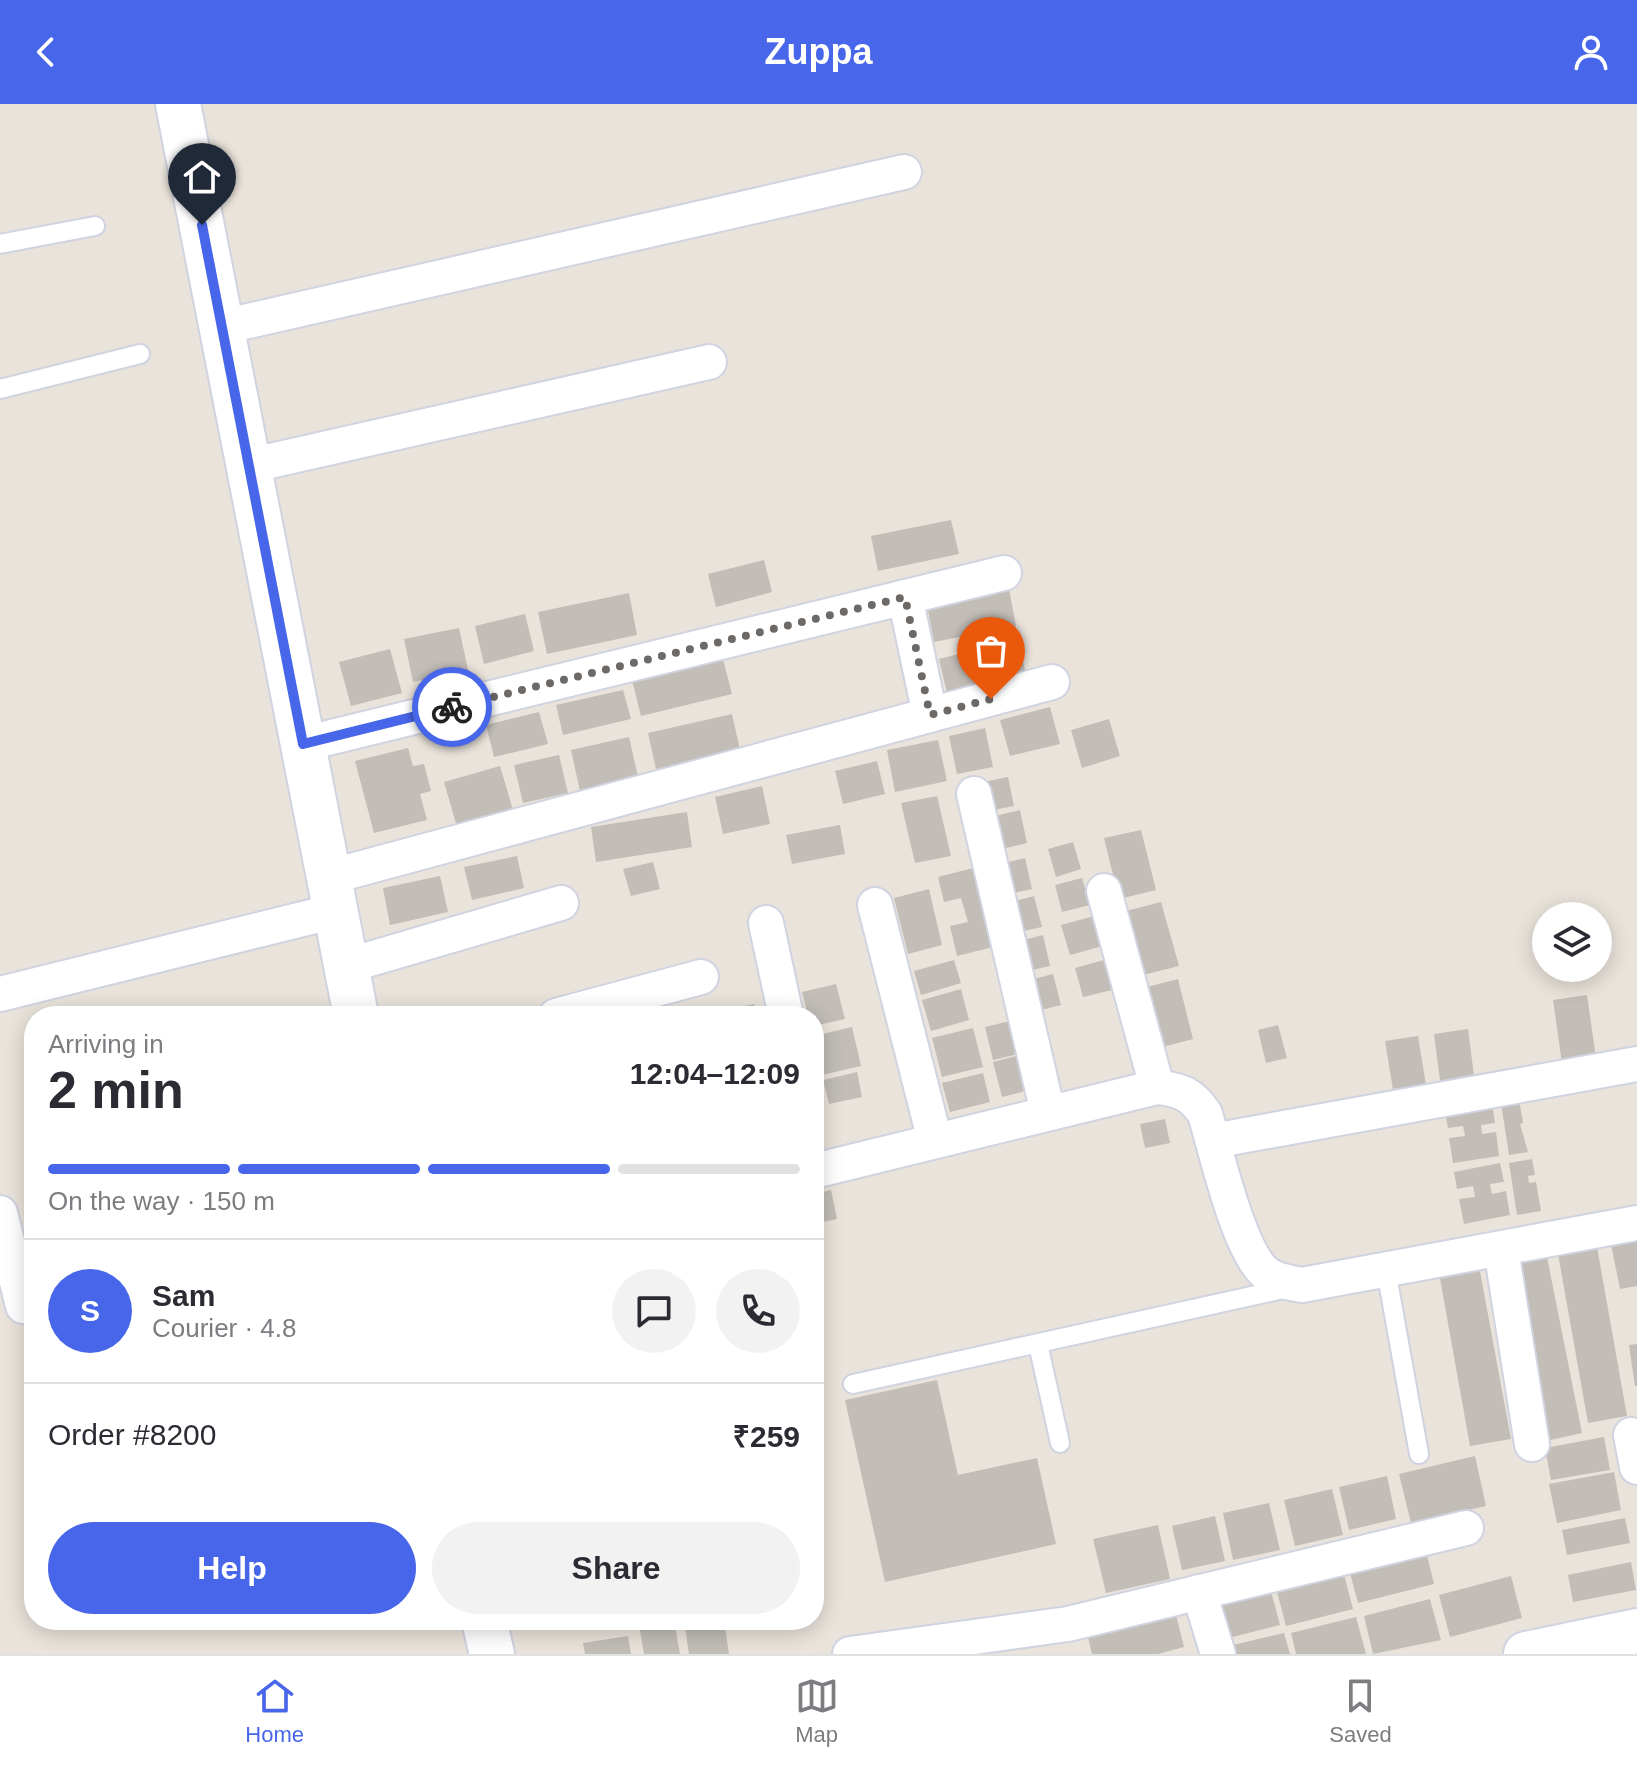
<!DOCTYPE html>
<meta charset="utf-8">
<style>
:root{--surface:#fff;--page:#f2f2f3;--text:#2b2b33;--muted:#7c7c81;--line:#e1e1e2;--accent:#4866e9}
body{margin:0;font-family:Helvetica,sans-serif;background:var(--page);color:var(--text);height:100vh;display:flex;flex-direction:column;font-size:30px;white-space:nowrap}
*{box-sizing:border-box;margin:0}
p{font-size:26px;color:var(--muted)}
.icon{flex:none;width:44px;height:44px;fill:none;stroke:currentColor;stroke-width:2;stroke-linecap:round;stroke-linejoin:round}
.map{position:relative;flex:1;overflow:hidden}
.details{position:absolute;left:24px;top:902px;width:800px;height:624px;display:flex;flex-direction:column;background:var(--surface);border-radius:32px;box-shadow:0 4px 20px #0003}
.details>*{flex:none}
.buttons{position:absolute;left:1532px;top:798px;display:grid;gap:16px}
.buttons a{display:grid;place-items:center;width:80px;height:80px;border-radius:50%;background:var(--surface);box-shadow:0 4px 20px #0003;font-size:40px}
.pin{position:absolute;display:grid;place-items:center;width:68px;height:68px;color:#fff;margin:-82px -34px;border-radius:50% 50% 50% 0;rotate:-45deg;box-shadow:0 0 8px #0007}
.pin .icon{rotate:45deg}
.courier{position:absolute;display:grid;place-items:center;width:80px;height:80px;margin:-40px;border:6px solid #4866e9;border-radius:50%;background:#fff;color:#222;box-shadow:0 2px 10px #0007}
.head em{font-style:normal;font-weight:600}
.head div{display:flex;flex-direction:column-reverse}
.head{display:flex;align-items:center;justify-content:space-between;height:136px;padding:0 24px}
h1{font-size:52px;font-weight:600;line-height:60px}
.bar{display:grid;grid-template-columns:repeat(4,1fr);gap:12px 8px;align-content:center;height:96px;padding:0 24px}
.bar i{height:10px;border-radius:6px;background:var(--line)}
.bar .selected{background:var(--accent)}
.bar p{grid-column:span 4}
.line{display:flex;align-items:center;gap:20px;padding:0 24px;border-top:2px solid var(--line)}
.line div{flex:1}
.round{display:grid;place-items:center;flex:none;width:84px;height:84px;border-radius:42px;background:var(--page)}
.action{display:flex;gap:16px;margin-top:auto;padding:16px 24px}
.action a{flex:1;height:92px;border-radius:48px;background:var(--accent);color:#fff;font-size:32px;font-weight:600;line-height:92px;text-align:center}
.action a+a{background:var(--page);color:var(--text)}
header{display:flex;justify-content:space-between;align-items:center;height:104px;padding:0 24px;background:var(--accent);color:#fff;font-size:36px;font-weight:600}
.menu{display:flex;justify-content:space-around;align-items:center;height:112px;border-top:2px solid var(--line);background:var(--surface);font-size:22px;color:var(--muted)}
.menu a{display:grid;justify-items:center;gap:4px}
.menu .selected{color:var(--accent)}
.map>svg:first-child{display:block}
</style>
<header><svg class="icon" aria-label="back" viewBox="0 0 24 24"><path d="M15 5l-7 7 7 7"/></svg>Zuppa<svg class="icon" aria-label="person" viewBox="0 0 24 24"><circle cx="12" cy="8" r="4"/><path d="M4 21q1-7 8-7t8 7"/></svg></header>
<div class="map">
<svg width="1637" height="1550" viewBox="0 0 1637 1550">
<rect width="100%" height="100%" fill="#e9e3db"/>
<g fill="#c2bdb7">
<polygon points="951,416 959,450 878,467 871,432"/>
<polygon points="764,456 772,488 716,503 708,470"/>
<polygon points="1009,485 1016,522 934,538 927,501"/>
<polygon points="629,489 637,531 547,550 538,508"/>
<polygon points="525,510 534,547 484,560 475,522"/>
<polygon points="459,524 468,566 413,578 404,535"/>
<polygon points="1017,535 1026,569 947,589 939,555"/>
<polygon points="390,545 402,589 351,602 339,558"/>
<polygon points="723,555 732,590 641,612 632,576"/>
<polygon points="623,586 631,615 563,631 556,601"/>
<polygon points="1050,603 1060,640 1010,652 1000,616"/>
<polygon points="539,608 548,640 494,653 486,621"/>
<polygon points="732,610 740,646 656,665 648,629"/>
<polygon points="1109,615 1120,652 1082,664 1071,626"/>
<polygon points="985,624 993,663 957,670 949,632"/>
<polygon points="629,633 638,673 580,687 571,646"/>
<polygon points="938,636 947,677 895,688 887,646"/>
<polygon points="408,644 413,662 424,660 431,687 420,690 427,716 374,729 355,657"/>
<polygon points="559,651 568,689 523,699 514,661"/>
<polygon points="877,657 885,690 843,700 835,667"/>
<polygon points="500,662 513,706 457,723 444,678"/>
<polygon points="1008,673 1014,702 983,708 978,679"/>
<polygon points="762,682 770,720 723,730 715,693"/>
<polygon points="937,692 951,752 915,759 901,699"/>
<polygon points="1020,706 1027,739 994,747 987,714"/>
<polygon points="687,708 692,743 596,758 591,723"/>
<polygon points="840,721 845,750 792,760 786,731"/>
<polygon points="1141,726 1156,786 1119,795 1104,734"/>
<polygon points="1073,738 1081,765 1056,773 1048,745"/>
<polygon points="517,752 524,784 472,796 464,763"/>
<polygon points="1025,754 1032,785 1005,791 998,761"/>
<polygon points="653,758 660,785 631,792 623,765"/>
<polygon points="973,764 977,783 984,781 993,843 957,852 950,822 968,818 961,794 944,798 938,773"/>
<polygon points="440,772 448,808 390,821 383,784"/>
<polygon points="1082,774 1090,801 1062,808 1055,781"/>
<polygon points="929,785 942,841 908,850 894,794"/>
<polygon points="1034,792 1042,823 1014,829 1007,799"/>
<polygon points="1161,798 1179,862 1139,872 1122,808"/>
<polygon points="1094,812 1103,842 1070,851 1061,821"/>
<polygon points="1043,831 1050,862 1023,868 1016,838"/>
<polygon points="954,856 961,879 921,891 914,867"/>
<polygon points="1104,856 1112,886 1083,893 1075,864"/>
<polygon points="1053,870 1061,901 1033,908 1026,877"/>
<polygon points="1178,875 1193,935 1159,944 1143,884"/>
<polygon points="836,880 845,915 814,922 814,912 808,912 802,888"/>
<polygon points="961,885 969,916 931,927 922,896"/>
<polygon points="1587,891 1596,954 1562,959 1553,896"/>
<polygon points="754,900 757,912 707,912 707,911"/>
<polygon points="1014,916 1022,949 993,956 985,923"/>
<polygon points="1278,921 1287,954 1266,959 1258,926"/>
<polygon points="852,923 861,962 822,971 814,932"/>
<polygon points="973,924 983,963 942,973 932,934"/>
<polygon points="1468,925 1475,980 1441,984 1434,930"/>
<polygon points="1418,932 1427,987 1394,992 1385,937"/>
<polygon points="1028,949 1037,984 1002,993 993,958"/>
<polygon points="857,968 862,993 829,1000 823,976"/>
<polygon points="983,969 990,998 950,1008 942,979"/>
<polygon points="1519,996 1523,1019 1520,1020 1528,1048 1509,1051 1501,999"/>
<polygon points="1492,1000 1495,1019 1481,1021 1482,1030 1496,1028 1499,1052 1453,1059 1449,1034 1465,1032 1463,1022 1448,1024 1445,1007"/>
<polygon points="1165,1015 1170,1039 1145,1044 1140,1020"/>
<polygon points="1532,1055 1535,1071 1528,1072 1529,1079 1536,1078 1541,1107 1517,1111 1509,1059"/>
<polygon points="1500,1059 1504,1078 1490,1080 1492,1090 1506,1087 1510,1111 1464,1120 1459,1095 1475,1093 1473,1082 1457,1085 1454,1068"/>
<polygon points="831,1086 837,1115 814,1120 814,1090"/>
<polygon points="1637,1135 1637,1182 1620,1185 1611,1140"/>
<polygon points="1597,1143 1627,1312 1588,1319 1558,1150"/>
<polygon points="1547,1153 1582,1329 1546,1337 1510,1160"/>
<polygon points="1479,1162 1511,1335 1470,1342 1439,1169"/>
<polygon points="1637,1240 1637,1282 1635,1282 1629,1241"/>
<polygon points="937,1276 958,1371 1037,1354 1056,1440 885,1478 845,1296"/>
<polygon points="1604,1333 1610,1366 1551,1376 1545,1344"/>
<polygon points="1475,1352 1486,1402 1411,1419 1399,1370"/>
<polygon points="1614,1368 1621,1406 1557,1419 1549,1380"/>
<polygon points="1387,1372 1396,1415 1349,1426 1339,1383"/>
<polygon points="1332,1385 1343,1431 1295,1442 1284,1396"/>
<polygon points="1269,1399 1280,1446 1233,1456 1223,1409"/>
<polygon points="1215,1412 1225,1457 1182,1466 1172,1422"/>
<polygon points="1625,1414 1630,1439 1567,1451 1562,1426"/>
<polygon points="1158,1421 1170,1475 1106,1489 1093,1435"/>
<polygon points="1424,1439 1434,1480 1358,1499 1347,1458"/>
<polygon points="1631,1458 1636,1486 1573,1498 1568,1471"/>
<polygon points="1342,1463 1353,1505 1286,1522 1275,1480"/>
<polygon points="1511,1472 1522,1514 1450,1533 1439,1491"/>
<polygon points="1269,1480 1280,1521 1225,1535 1214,1494"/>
<polygon points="1430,1495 1441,1536 1373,1550 1364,1512"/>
<polygon points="1175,1507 1184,1543 1158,1550 1092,1550 1087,1529"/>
<polygon points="1356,1513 1366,1550 1296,1550 1291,1529"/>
<polygon points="674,1516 680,1550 644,1550 639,1521"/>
<polygon points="684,1516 724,1516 729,1550 689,1550"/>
<polygon points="1284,1529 1290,1550 1231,1550 1229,1542"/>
<polygon points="628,1532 631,1550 585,1550 583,1539"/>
</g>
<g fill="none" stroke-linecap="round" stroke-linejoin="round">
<defs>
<g id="service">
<polyline points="0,140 95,122"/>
<polyline points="0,285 140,250"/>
<polyline points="1386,1166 1419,1350"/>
<polyline points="1038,1240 1060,1339"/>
<polyline points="853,1280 1288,1184"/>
</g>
<g id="minor">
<polyline points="222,223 904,68"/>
<polyline points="248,362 709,258"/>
<polyline points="905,493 930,611"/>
<polyline points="303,640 1004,469"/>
<polyline points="974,690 1048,1009"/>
<polyline points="329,773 1052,578"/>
<polyline points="1104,787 1157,983"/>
<polyline points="875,801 935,1037"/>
<polyline points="766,819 786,912"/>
<polyline points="346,862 561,799"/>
<polyline points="0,890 335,807"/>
<polyline points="556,912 701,873"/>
<polyline points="1213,1037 1637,960"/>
<path d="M814 1067 1157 983C1181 986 1192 990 1205 1010 1216 1046 1239 1150 1267 1170 1277 1177 1290 1179 1302 1181L1637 1119"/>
<polyline points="0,1109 23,1202"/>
<polyline points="1501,1145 1532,1340"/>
<polyline points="1631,1331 1637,1363"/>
<polyline points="1199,1488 1218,1550"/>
<polyline points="850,1550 1068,1520 1466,1424"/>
</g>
<g id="tertiary">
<polyline points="178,0 356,912"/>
<polyline points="484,1516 492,1550"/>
<polyline points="1526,1550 1637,1527"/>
</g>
</defs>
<use href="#service" stroke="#d0d3e0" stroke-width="22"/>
<use href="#minor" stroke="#d0d3e0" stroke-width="38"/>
<use href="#tertiary" stroke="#d0d3e0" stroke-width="48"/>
<use href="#service" stroke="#fff" stroke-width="18"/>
<use href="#minor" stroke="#fff" stroke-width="34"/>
<use href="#tertiary" stroke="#fff" stroke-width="44"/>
</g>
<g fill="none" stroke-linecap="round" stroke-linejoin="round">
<polyline stroke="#6c6967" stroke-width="8" stroke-dasharray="0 14.4" points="452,603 905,493 930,611 991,595"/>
<polyline stroke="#4866e9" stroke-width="10" points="202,121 303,640 452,603"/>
</g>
</svg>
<div class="buttons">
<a><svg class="icon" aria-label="layers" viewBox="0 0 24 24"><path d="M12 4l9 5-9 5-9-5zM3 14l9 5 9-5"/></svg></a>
</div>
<div class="pin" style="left:991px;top:595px;background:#ea580c"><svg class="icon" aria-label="bag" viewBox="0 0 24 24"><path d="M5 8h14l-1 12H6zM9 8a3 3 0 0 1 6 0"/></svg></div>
<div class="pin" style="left:202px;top:121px;background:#1f2937"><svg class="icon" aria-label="home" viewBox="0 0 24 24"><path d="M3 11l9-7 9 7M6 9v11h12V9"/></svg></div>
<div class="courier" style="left:452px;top:603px"><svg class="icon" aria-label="bike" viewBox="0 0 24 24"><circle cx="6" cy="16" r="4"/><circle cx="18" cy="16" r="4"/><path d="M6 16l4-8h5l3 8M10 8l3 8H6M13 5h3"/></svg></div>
<section class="details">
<div class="head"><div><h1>2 min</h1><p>Arriving in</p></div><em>12:04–12:09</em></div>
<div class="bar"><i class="selected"></i><i class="selected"></i><i class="selected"></i><i></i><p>On the way · 150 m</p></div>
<div class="line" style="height:144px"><b class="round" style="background:var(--accent);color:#fff">S</b><div><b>Sam</b><p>Courier · 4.8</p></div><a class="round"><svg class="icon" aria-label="chat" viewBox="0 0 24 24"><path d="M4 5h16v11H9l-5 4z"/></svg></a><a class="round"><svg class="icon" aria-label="phone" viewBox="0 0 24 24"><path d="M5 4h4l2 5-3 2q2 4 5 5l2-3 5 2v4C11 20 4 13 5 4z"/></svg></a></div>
<div class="line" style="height:104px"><div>Order #8200</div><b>₹259</b></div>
<div class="action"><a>Help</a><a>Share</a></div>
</section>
</div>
<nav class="menu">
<a class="selected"><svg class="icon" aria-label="home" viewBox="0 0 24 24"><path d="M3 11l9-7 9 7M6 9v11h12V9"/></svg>Home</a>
<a><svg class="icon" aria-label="map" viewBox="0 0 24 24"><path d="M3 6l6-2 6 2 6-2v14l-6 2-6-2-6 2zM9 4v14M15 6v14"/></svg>Map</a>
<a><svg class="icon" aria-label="saved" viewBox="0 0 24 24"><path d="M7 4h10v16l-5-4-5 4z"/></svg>Saved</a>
</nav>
